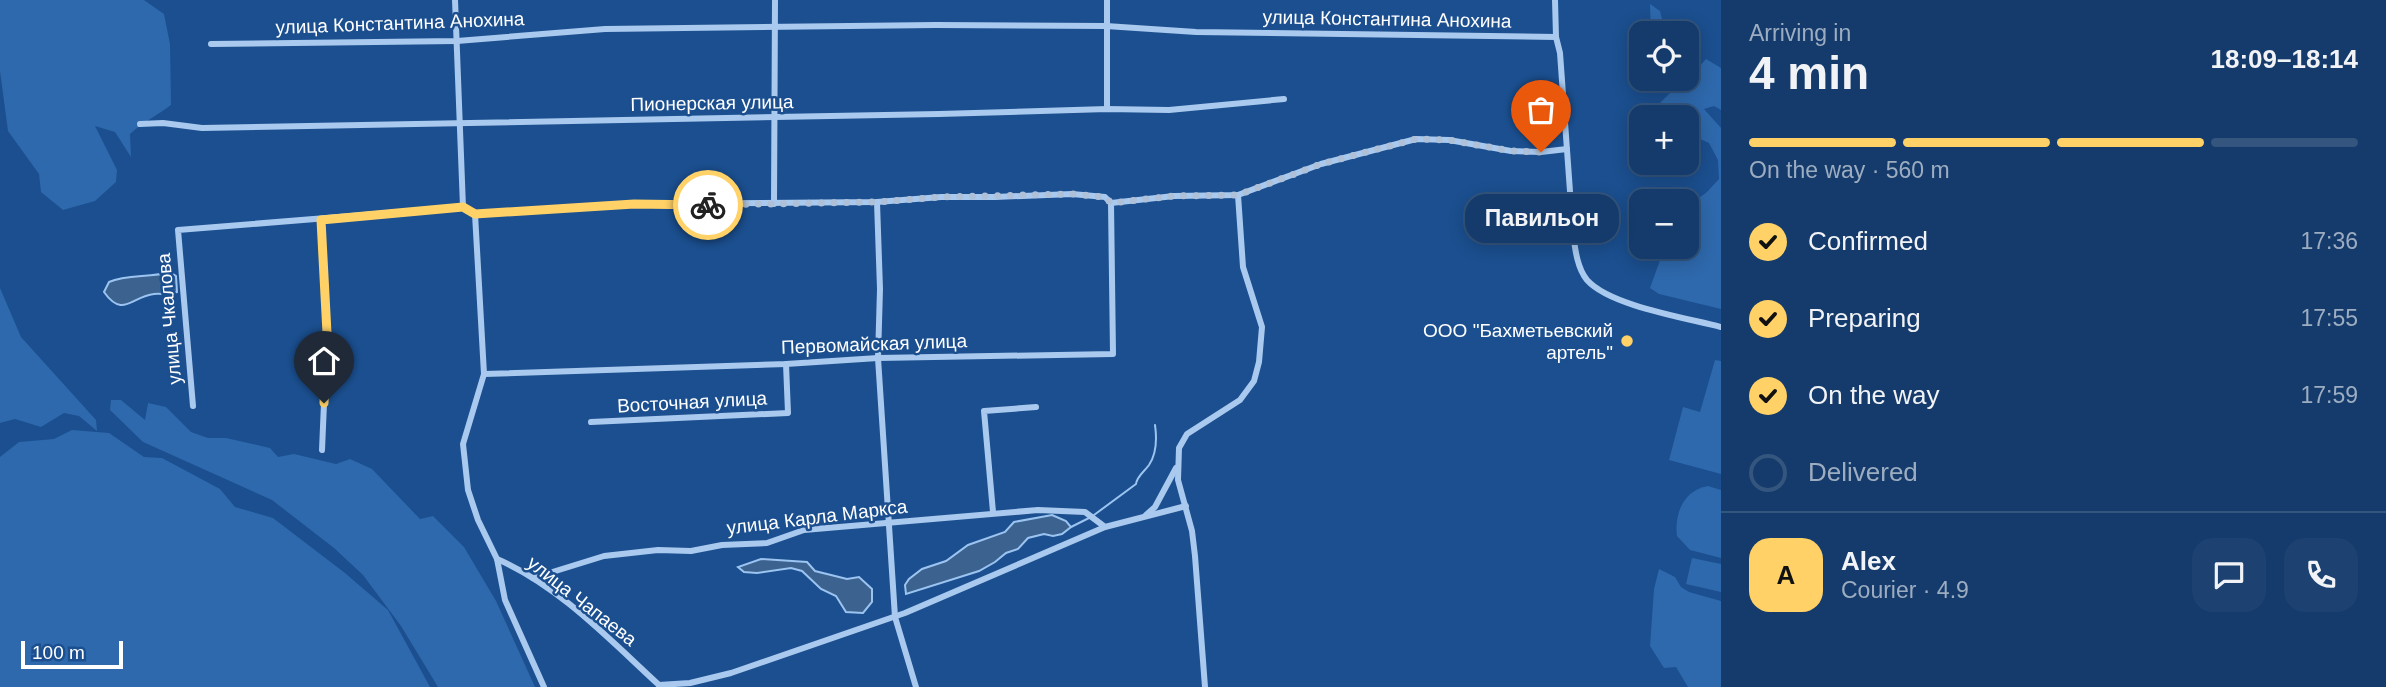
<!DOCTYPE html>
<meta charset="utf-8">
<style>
:root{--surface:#143b6b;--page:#1d4271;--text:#f1f3f6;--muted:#9dadc1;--line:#33557e;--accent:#ffd166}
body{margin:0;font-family:Arial,sans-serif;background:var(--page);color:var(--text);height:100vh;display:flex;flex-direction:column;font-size:26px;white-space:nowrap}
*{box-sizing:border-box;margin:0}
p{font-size:23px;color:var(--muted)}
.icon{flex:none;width:38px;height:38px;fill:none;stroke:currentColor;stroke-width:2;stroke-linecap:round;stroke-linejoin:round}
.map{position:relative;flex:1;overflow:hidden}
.details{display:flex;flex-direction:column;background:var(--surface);width:665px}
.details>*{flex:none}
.fabs{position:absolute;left:1629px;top:21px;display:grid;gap:14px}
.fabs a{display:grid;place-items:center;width:70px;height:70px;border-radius:14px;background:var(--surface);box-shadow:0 4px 18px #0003,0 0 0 2px var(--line);font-size:35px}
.scale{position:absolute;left:21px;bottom:18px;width:102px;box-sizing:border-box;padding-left:7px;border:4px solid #fff;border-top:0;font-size:19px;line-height:24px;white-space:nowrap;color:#fff;-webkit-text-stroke:5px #1b4f8f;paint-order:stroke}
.pin{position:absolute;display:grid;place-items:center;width:60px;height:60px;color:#fff;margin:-72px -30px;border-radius:50% 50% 50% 0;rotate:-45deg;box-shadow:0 0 7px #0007}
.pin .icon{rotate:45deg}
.courier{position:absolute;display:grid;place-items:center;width:70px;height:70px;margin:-35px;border:5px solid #ffd166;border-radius:50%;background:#fff;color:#222;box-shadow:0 2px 9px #0007}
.bubble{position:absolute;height:49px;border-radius:21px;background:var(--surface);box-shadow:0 4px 18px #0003,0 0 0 2px var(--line);font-size:23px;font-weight:700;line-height:49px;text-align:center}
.head em{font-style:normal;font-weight:700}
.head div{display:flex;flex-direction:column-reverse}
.head{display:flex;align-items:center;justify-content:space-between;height:119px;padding:0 28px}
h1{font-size:46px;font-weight:700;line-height:52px}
.bar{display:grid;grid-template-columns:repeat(4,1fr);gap:10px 7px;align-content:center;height:84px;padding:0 28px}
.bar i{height:9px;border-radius:5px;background:var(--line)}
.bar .current{background:var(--accent)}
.bar p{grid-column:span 4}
.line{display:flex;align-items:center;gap:18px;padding:0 28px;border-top:2px solid var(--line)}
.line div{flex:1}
.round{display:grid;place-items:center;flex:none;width:74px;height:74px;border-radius:21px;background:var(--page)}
ol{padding:0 28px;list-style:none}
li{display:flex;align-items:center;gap:21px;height:77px}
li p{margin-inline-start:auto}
li .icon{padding:7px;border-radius:50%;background:var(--accent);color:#111;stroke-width:4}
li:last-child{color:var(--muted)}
li i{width:38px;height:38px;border:4px solid var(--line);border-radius:50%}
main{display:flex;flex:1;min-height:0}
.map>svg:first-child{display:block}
</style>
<main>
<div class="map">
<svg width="1721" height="687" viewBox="0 0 1721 687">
<rect width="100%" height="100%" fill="#1b4f8f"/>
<g fill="#2e69ad">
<path d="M0 0H144L164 14 170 44 171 105C157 116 144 121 130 134L131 157 115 132 95 126 117 170 116 182 95 201 63 210 41 192 39 174 8 131 0 71Z"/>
<polygon points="1650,4 1660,11 1663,23 1671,31 1684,33 1651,33"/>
<path d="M1687 42 1694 82 1699 67 1706 59 1721 68V110L1714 106 1704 109 1721 128V309L1659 294 1650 288 1663 252 1660 247H1687V207L1707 192 1719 179 1718 160 1709 143 1698 138 1690 129 1691 121C1682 113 1668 112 1660 103L1670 93 1668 79H1687Z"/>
<polygon points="0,288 21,337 96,420 97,431 79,416 64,413 41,427 15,419 0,423"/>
<polygon points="1715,360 1721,361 1721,474 1669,460 1683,407 1700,412"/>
<polygon points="111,400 121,400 145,420 148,403 166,407 191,432 208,438 226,438 270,448 278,457 294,454 336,464 350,459 372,469 420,519 433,516 464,547 496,601 535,687 438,687 401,626 363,575 334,548 272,500 143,442 110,410"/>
<polygon points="72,430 109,433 144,457 162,458 220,489 235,507 273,518 345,573 388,610 430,687 0,687 0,457 19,442 54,439"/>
<path d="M1708 486 1721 490V558L1690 550 1677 536C1674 513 1684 490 1708 486Z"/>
<polygon points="1692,558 1721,564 1721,592 1686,584"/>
<polygon points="1659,569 1675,577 1681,587 1689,592 1721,601 1721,687 1688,687 1676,667 1664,668 1650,646 1654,589"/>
</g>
<g fill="#3c6290" stroke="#9cc4f0" stroke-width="2">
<path d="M170 272 176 276 177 292C168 296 163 293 154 294 132 296 123 319 104 292L109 282C127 274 150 278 170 272Z"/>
<polygon points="1052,515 1066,521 1071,527 1062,534 1053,536 1044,534 1028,538 1018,549 1006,553 995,562 979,571 906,594 905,585 909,579 922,569 946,561 968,545 1005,532 1014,522"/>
<polygon points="761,559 807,562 815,571 847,579 859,577 872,589 872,602 863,613 846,612 836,596 821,589 802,571 791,568 757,573 744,572 738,567"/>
</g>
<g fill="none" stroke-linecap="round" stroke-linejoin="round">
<g stroke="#9cc4f0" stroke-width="2">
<path d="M1094 515 1136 484C1137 476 1144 472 1149 465 1157 453 1157 439 1155 425"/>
<polyline points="1071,527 1089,518"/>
</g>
<g stroke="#a9c9ee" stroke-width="6">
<polyline points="455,0 463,207"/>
<path d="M1555 0 1556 37 1560 53 1573 233C1575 248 1577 268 1587 280 1610 306 1687 318 1721 327"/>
<polyline points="211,44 457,41 605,29 936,25 1106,26 1196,32 1556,37"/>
<polyline points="1107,109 1107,0"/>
<polyline points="140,124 163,123 202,128 939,114 1107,109 1169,110 1284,99"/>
<polyline points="877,202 880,289 878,358 895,617 916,687"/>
<polyline points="774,204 775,0"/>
<polyline points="475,214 484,374 463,444 468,490 478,520 497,559 505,600 544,687"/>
<polyline points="321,220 327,333 322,450"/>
<polyline points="484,374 786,364 878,358 1113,354 1111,203"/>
<polyline points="193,406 178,230 463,207 475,214 634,204 877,202 941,197 995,197 1072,194 1105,197 1111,203 1174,196 1238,195 1321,164 1416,139 1449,140 1511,151 1541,152 1567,149"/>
<polyline points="591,422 788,413 786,364"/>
<polyline points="993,512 984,411 1036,407"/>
<polyline points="1146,515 1155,507 1176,468"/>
<path d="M497 559C558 585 610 640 659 685"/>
<polyline points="533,578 604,556 658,550 691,551 722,545 767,543 804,530 1038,510 1085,512 1105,527 1186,506"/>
<polyline points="659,685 690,683 731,673 905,613 1105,527"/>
<polyline points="1205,687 1195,556 1192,531 1178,480 1179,448 1187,434 1240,400 1254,381 1259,362 1262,327 1243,267 1238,195"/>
</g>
</g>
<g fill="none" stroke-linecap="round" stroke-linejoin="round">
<polyline stroke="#afc1d8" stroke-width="7" stroke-dasharray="0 12.6" points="708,205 877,202 940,197 1072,194 1105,197 1111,203 1174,196 1238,195 1321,164 1416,139 1449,140 1511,151 1541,152"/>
<polyline stroke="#ffd166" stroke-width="9" points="324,403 327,333 321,220 463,207 475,214 634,204 708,205"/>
</g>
<circle fill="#ffd166" stroke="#1b4f8f" stroke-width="2.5" cx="1627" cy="341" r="7"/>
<g text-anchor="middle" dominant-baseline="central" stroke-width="5" stroke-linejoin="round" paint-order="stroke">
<g font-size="19" fill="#fff" stroke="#1b4f8f">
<text transform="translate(1387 19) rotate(1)">улица Константина Анохина</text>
<text transform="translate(400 23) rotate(-2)">улица Константина Анохина</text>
<text transform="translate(712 103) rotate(-1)">Пионерская улица</text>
<text transform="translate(169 319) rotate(-95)">улица Чкалова</text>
<text transform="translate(874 344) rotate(-2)">Первомайская улица</text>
<text transform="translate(692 402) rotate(-3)">Восточная улица</text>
<text transform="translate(817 517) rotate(-7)">улица Карла Маркса</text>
<text transform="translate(582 601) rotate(38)">улица Чапаева</text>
</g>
<g font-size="19" fill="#fff" stroke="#1b4f8f" text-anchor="end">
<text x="1613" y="330">ООО "Бахметьевский<tspan x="1613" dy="22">артель"</tspan></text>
</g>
</g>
</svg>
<div class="fabs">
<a><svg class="icon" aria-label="locate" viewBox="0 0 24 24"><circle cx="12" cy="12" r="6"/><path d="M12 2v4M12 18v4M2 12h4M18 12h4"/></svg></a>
<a>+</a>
<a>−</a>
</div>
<div class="scale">100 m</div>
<div class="pin" style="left:1541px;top:152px;background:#ea580c"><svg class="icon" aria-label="bag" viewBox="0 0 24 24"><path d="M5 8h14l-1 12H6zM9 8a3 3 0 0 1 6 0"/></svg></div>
<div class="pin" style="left:324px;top:403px;background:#1f2937"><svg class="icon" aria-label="home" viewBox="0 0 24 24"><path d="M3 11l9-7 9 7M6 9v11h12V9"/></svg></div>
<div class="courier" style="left:708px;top:205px"><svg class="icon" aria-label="bike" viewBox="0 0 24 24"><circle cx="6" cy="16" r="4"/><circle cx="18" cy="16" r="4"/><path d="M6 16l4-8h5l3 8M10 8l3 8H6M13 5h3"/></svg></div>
<div class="bubble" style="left:1465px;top:194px;width:154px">Павильон</div>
</div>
<section class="details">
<div class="head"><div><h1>4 min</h1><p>Arriving in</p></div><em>18:09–18:14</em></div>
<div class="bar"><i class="current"></i><i class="current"></i><i class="current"></i><i></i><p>On the way · 560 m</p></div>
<ol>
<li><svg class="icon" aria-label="check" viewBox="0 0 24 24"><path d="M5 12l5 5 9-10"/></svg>Confirmed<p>17:36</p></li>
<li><svg class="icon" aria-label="check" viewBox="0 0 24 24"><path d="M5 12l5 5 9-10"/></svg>Preparing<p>17:55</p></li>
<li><svg class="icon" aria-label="check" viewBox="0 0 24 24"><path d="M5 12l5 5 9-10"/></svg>On the way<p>17:59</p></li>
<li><i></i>Delivered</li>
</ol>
<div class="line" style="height:126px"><b class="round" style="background:var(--accent);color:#111">A</b><div><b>Alex</b><p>Courier · 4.9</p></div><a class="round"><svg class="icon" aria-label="chat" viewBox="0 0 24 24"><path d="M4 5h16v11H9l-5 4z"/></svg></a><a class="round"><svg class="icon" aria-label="phone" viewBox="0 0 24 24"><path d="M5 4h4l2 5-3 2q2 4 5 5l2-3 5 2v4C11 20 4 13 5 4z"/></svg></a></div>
</section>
</main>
